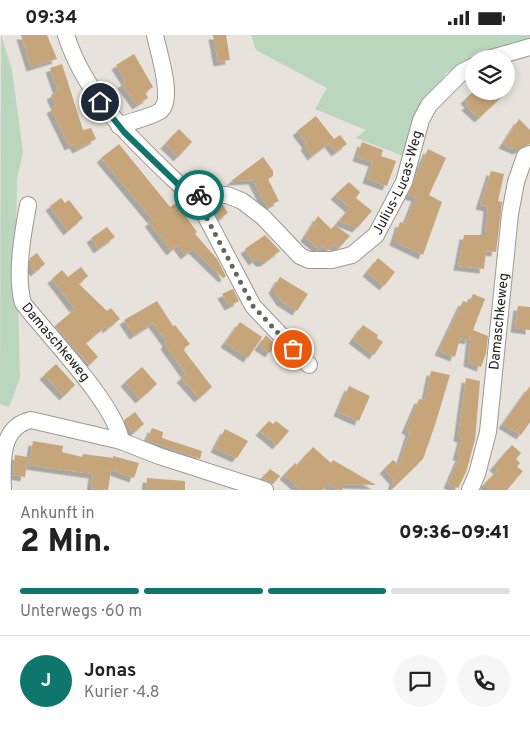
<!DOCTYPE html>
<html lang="de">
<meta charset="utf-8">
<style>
:root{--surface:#fff;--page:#f6f6f6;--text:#222;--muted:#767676;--line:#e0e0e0;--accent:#0f766e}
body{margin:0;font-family:Overpass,sans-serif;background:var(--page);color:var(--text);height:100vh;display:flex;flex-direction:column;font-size:19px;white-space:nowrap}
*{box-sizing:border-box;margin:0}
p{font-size:16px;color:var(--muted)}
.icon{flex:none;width:28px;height:28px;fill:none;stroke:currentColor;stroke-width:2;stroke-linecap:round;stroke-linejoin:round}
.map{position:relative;height:455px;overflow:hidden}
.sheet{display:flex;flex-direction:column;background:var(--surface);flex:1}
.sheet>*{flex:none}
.fabs{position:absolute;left:465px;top:15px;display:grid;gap:10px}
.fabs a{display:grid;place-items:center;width:50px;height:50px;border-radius:50%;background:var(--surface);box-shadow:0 2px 8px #0003;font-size:25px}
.pin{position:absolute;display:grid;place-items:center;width:42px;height:42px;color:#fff;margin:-21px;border:2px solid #fff;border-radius:50%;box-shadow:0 1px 5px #0007}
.courier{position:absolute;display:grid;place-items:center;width:50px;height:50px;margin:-25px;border:4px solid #0f766e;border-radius:50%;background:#fff;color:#222;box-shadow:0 1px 6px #0007}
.head em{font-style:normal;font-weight:800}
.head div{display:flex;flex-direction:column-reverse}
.head{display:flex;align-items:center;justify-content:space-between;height:85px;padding:0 20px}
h1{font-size:32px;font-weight:800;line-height:38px}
.bar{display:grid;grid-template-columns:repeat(4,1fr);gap:8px 5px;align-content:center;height:60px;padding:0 20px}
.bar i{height:6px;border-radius:4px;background:var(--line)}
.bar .active{background:var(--accent)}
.bar p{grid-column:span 4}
.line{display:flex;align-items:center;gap:12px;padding:0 20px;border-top:1px solid var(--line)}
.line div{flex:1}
.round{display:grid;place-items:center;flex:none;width:52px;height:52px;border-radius:26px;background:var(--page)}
.status{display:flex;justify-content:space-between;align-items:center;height:35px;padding:0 25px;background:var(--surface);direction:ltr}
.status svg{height:14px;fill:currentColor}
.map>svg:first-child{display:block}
</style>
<div class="status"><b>09:34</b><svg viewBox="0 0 49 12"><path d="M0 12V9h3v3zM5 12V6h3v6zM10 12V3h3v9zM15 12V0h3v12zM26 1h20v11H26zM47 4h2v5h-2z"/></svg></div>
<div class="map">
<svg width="530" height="455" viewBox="0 0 530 455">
<defs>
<filter id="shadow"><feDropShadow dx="-4.5" dy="4.5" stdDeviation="0" flood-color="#0004"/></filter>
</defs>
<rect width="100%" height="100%" fill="#e7e2db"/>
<g fill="#bad6bc">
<polygon points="1,0 12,35 23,118 17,143 15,263 18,268 20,343 9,372 0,369"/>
<polygon points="251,0 530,0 530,6 500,11 446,38 420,74 406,122 356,103 366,95 315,74 327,53 256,15"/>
</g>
<g fill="#c5a579" filter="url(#shadow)">
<polygon points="21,0 47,0 57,24 31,32"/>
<polygon points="213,0 226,0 230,25 218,27"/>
<polygon points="134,19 153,52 145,57 148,63 137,70 122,49 126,46 116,30"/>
<polygon points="62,29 83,95 91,93 96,104 77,114 74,109 69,111 51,74 56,71 51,60 58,56 50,33"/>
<polygon points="474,56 508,56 479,83 466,71 469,69 465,64"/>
<polygon points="316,81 334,104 340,100 347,109 336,117 329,108 312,121 305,111 307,109 297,96"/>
<polygon points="519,84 530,95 530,109 517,115 503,109"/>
<polygon points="179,94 192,107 178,122 165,109"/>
<polygon points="362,107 383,115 381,121 396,126 387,151 367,144 373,127 357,122"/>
<polygon points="119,109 170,172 176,168 197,197 195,199 217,224 226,241 223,243 193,214 185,220 178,210 171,216 149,187 153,185 101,123"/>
<polygon points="428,114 446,123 429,160 442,167 423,220 394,206 400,187 405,189 416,162 408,160"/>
<polygon points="263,122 273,136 273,141 268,144 279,166 267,172 253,145 231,146"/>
<polygon points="491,136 504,139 498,166 502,167 496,217 486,216 484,234 458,231 464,200 485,200 488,172 480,170"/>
<polygon points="349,147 360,157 356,163 372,176 357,193 339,186 350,173 335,160"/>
<polygon points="61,163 65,168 69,165 83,183 68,196 50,171"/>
<polygon points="211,170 223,170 228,178 219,184"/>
<polygon points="318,181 331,194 335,190 350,201 339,213 333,210 328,215 322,211 319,214 305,202"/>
<polygon points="107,192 115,202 98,214 91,203"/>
<polygon points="265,200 280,216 265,227 260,227 257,223 253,226 245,214"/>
<polygon points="37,218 45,229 35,237 30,230 30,223"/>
<polygon points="378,223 395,237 384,251 367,237"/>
<polygon points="81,232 88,241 79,249 107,276 111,273 120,284 107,294 106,291 86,308 98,322 89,330 55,291 75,274 52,244 62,235 68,242"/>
<polygon points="280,242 308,259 297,276 281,266 273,254"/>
<polygon points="233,254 239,266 229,271 222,259"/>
<polygon points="473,259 485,264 473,295 488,301 486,318 481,332 468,327 471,299 469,305 460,303 455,322 439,316 463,266 469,268"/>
<polygon points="157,266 173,291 175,290 190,309 183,314 212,352 199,363 181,343 186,339 165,310 167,307 153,288 134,300 124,285"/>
<polygon points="518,271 530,272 530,295 515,293"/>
<polygon points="240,287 262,302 248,323 225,308"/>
<polygon points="363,290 378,300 377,303 383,307 374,320 353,304"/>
<polygon points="266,300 275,309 270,318 259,311"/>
<polygon points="56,329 75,350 64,361 44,340"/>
<polygon points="142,332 157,349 140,364 125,347"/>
<polygon points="431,336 450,340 435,390 423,424 391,455 394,445 384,434 393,425 399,430 410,396 406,394 419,364 425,365"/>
<polygon points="466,343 480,346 475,405 466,437 458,453 448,449 460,421 457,421 462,403 458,402"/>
<polygon points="349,351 370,361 359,386 338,377"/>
<polygon points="530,351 530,387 521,400 503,389"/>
<polygon points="135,377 144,389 133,398 124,385"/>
<polygon points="269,386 273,389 276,386 289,396 277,410 260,396"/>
<polygon points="152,393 163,397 162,403 202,416 200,424 147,405"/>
<polygon points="225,394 248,406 237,423 215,413"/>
<polygon points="33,406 63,411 62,417 82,422 83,419 113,423 113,421 139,428 134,443 111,435 108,455 91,453 93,439 29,430"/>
<polygon points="512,410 521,418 516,424 520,428 517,432 523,436 507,455 490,455 484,449 498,435 494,431"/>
<polygon points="313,412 331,428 333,425 376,450 343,449 342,455 339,455 328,449 322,455 301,455 284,440 295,428 297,430"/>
<polygon points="15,420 28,422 25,442 13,440"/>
<polygon points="270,434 280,441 273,449 262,443"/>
<polygon points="147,443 185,446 185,455 146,455"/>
</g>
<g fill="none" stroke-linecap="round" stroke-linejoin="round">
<defs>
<g id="street">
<path id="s1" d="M66 0C87 66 139 111 187 157L201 160H227L242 166 263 182 300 221 309 225H332L352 220 376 200 404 147 421 85 429 70 462 37 474 31"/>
<polyline points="488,24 530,12"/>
<path d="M119 91C131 86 149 83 160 76 175 65 158 16 155 0"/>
<polyline points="201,160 201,172 253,271 309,330"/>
<path id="s2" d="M28 170C23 197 15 241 23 268 48 301 115 368 121 406"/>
<path d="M3 455C2 426 0 392 31 385L121 406 159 421 265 455"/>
<path id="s3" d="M470 455 477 439 488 397 510 179 516 147 525 121 530 119"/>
</g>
</defs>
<use href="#street" stroke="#9d9891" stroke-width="18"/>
<use href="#street" stroke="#fff" stroke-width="16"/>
</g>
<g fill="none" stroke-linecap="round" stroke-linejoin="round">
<polyline stroke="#686561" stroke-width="5" stroke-dasharray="0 9" points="199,160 201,160 201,172 253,271 293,314"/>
<polyline stroke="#0f766e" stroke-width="6" points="100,67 124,97 186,157 199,160"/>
</g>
<g text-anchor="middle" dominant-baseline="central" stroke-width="5" stroke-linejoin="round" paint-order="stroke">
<g font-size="14" fill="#24221f" stroke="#f4efe8">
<text stroke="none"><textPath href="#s1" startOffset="479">Julius-Lucas-Weg</textPath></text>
<text stroke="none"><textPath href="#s3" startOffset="172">Damaschkeweg</textPath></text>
<text stroke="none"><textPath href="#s2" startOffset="150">Damaschkeweg</textPath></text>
</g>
</g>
</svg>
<div class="fabs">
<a><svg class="icon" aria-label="layers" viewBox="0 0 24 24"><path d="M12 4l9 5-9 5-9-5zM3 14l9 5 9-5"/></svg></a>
</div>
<div class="pin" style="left:293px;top:314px;background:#ea580c"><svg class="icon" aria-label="bag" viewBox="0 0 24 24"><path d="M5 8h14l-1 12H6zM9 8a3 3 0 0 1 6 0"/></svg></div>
<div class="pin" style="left:100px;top:67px;background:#1f2937"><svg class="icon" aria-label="home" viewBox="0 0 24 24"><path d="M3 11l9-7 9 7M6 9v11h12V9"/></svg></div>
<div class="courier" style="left:199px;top:160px"><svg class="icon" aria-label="bike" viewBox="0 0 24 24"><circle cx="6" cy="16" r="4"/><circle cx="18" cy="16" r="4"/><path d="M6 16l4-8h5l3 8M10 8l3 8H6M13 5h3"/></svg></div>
</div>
<section class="sheet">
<div class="head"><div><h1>2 Min.</h1><p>Ankunft in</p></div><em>09:36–09:41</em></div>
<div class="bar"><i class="active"></i><i class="active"></i><i class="active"></i><i></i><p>Unterwegs · 60 m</p></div>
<div class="line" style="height:90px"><b class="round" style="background:var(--accent);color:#fff">J</b><div><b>Jonas</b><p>Kurier · 4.8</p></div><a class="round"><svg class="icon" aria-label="chat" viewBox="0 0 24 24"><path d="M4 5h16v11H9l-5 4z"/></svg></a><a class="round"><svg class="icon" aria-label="phone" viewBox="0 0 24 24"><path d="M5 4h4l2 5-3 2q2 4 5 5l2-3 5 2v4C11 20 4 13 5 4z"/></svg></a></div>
</section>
